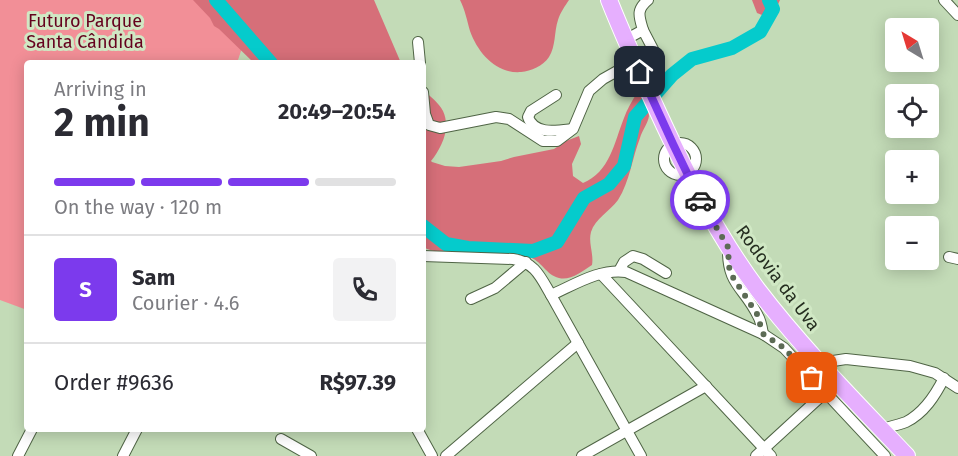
<!DOCTYPE html>
<meta charset="utf-8">
<style>
:root{--surface:#fff;--page:#f2f2f3;--text:#2b2b33;--muted:#7c7c81;--line:#e1e1e2;--accent:#7c3aed}
body{margin:0;font-family:"Fira Sans",sans-serif;background:var(--page);color:var(--text);height:100vh;display:flex;flex-direction:column;font-size:22px;white-space:nowrap}
*{box-sizing:border-box;margin:0}
p{font-size:20px;color:var(--muted)}
.icon{flex:none;width:33px;height:33px;fill:none;stroke:currentColor;stroke-width:2;stroke-linecap:round;stroke-linejoin:round}
.map{position:relative;flex:1;overflow:hidden}
.details{position:absolute;left:24px;top:60px;width:402px;height:372px;display:flex;flex-direction:column;background:var(--surface);border-radius:6px;box-shadow:0 3px 15px #0003}
.details>*{flex:none}
.needle{width:39px;rotate:322deg}
.tools{position:absolute;left:885px;top:18px;display:grid;gap:12px}
.tools a{display:grid;place-items:center;width:54px;height:54px;border-radius:6px;background:var(--surface);box-shadow:0 3px 15px #0003;font-size:30px}
.pin{position:absolute;display:grid;place-items:center;width:51px;height:51px;color:#fff;margin:-26px;border-radius:12px;box-shadow:0 3px 9px #0006}
.courier{position:absolute;display:grid;place-items:center;width:60px;height:60px;margin:-30px;border:4px solid #7c3aed;border-radius:50%;background:#fff;color:#222;box-shadow:0 2px 8px #0007}
.overview em{font-style:normal;font-weight:700}
.overview div{display:flex;flex-direction:column-reverse}
.overview{display:flex;align-items:center;justify-content:space-between;height:102px;padding:0 30px}
h1{font-size:39px;font-weight:700;line-height:45px}
.bar{display:grid;grid-template-columns:repeat(4,1fr);gap:9px 6px;align-content:center;height:72px;padding:0 30px}
.bar i{height:8px;border-radius:4px;background:var(--line)}
.bar .on{background:var(--accent)}
.bar p{grid-column:span 4}
.line{display:flex;align-items:center;gap:15px;padding:0 30px;border-top:2px solid var(--line)}
.line div{flex:1}
.round{display:grid;place-items:center;flex:none;width:63px;height:63px;border-radius:6px;background:var(--page)}
.map>svg:first-child{display:block}
</style>
<div class="map">
<svg width="958" height="456" viewBox="0 0 958 456">
<rect width="100%" height="100%" fill="#c3dbb7"/>
<polygon fill="#f28f97" points="0,0 202,0 244,42 237,63 27,63 27,310 0,300"/>
<g fill="#d66f79">
<polygon points="193,0 374,0 401,63 254,63 219,29 214,26 210,18"/>
<path d="M460 0H569C565 6 560 13 558 20 554 32 556 46 549 57 543 66 531 71 521 72 496 74 478 53 470 31 467 20 465 10 460 0Z"/>
<polygon points="752,0 780,0 775,11 765,16 757,13"/>
<path d="M423 90C430 96 439 103 443 111 451 128 442 147 431 161L432 162 445 166 459 167 501 161 514 157 554 149 566 141 579 136 581 144 572 164 573 176 583 183C610 172 614 143 624 118 627 109 632 101 637 93L640 94C643 101 649 110 649 116 648 123 642 131 640 138 632 158 630 181 618 200 610 211 595 219 591 232 588 243 594 254 592 265 583 271 570 281 559 278 546 275 541 260 529 257 525 256 519 256 515 255 490 253 443 258 423 247Z"/>
</g>
<g fill="none" stroke-linecap="round" stroke-linejoin="round">
<g stroke="#05cbcc" stroke-width="14">
<polyline points="216,0 271,63"/>
<polyline points="423,226 446,244 468,248 533,251 557,242 584,198 609,184 624,166 635,117 672,75 692,59 732,48 760,32 773,9 769,0"/>
</g>
<defs>
<g id="minor">
<polyline points="944,0 958,15"/>
<path d="M643 30C639 16 636 10 648 0"/>
<polyline points="625,40 643,30 656,55 640,72"/>
<polyline points="418,42 420,63"/>
<polyline points="423,92 425,114 429,125 440,128 496,117 509,119 543,141 557,141 573,129 589,91 603,79 635,61"/>
<path d="M556 95 531 111 528 117C534 135 556 131 572 129"/>
<circle cx="680" cy="159" r="16"/>
<path d="M728 248C727 285 744 287 758 316 761 321 762 328 763 334"/>
<path d="M423 256 513 259C535 262 541 278 551 295L641 456"/>
<polyline points="949,257 958,259"/>
<polyline points="619,271 624,262 633,256 643,259 666,273"/>
<polyline points="601,274 771,456"/>
<path d="M551 295C574 285 600 268 626 272L763 334 784 348 885 456"/>
<polyline points="471,299 495,288 526,262"/>
<polyline points="820,363 846,359 910,366 935,373 958,388"/>
<polyline points="417,429 432,456"/>
<path d="M882 429C889 427 898 425 906 422 924 413 935 396 944 378"/>
<polyline points="281,439 311,456"/>
<polyline points="18,456 32,429"/>
<polyline points="123,456 137,429"/>
<polyline points="446,456 578,343"/>
<polyline points="582,456 706,386"/>
<polyline points="756,456 829,389"/>
</g>
<path id="highway" d="M609 0C624 38 641 75 658 112 687 175 717 235 758 290 803 349 856 402 907 456"/>
</defs>
<use href="#minor" stroke="#4f6445" stroke-width="12"/>
<use href="#highway" stroke="#fff" stroke-width="18"/>
<use href="#minor" stroke="#fff" stroke-width="10"/>
<use href="#highway" stroke="#e6affe" stroke-width="16"/>
</g>
<g fill="none" stroke-linecap="round" stroke-linejoin="round">
<polyline stroke="#5c6b55" stroke-width="6" stroke-dasharray="0 10.8" points="700,200 728,247 729,267 732,276 757,314 763,334 784,348 812,378"/>
<polyline stroke="#7c3aed" stroke-width="8" points="640,72 673,144 700,200"/>
</g>
<g text-anchor="middle" dominant-baseline="central" stroke-width="6" stroke-linejoin="round" paint-order="stroke">
<g font-size="18" fill="#65021e" stroke="#d0e8c4">
<text x="85" y="21">Futuro Parque<tspan x="85" dy="21">Santa Cândida</tspan></text>
</g>
<g font-size="18" fill="#252e20" stroke="#d0e8c4">
<text transform="translate(778 278) rotate(53)">Rodovia da Uva</text>
</g>
</g>
</svg>
<div class="tools">
<a><svg class="needle" viewBox="-14 -14 28 28"><path d="M0-13l5 13h-10z" fill="#e53935"/><path d="M0 13l5-13h-10z" fill="#7c7c81"/></svg></a>
<a><svg class="icon" aria-label="locate" viewBox="0 0 24 24"><circle cx="12" cy="12" r="6"/><path d="M12 2v4M12 18v4M2 12h4M18 12h4"/></svg></a>
<a>+</a>
<a>−</a>
</div>
<div class="pin" style="left:812px;top:378px;background:#ea580c"><svg class="icon" aria-label="bag" viewBox="0 0 24 24"><path d="M5 8h14l-1 12H6zM9 8a3 3 0 0 1 6 0"/></svg></div>
<div class="pin" style="left:640px;top:72px;background:#1f2937"><svg class="icon" aria-label="home" viewBox="0 0 24 24"><path d="M3 11l9-7 9 7M6 9v11h12V9"/></svg></div>
<div class="courier" style="left:700px;top:200px"><svg class="icon" aria-label="car" viewBox="0 0 24 24"><path d="M5 17H2v-5l4-1 3-4h7l3 4 3 1v5h-3M9 17h6M6 11h13"/><circle cx="7" cy="17" r="2"/><circle cx="17" cy="17" r="2"/></svg></div>
<section class="details">
<div class="overview"><div><h1>2 min</h1><p>Arriving in</p></div><em>20:49–20:54</em></div>
<div class="bar"><i class="on"></i><i class="on"></i><i class="on"></i><i></i><p>On the way · 120 m</p></div>
<div class="line" style="height:108px"><b class="round" style="background:var(--accent);color:#fff">S</b><div><b>Sam</b><p>Courier · 4.6</p></div><a class="round"><svg class="icon" aria-label="phone" viewBox="0 0 24 24"><path d="M5 4h4l2 5-3 2q2 4 5 5l2-3 5 2v4C11 20 4 13 5 4z"/></svg></a></div>
<div class="line" style="height:78px"><div>Order #9636</div><b>R$97.39</b></div>
</section>
</div>
